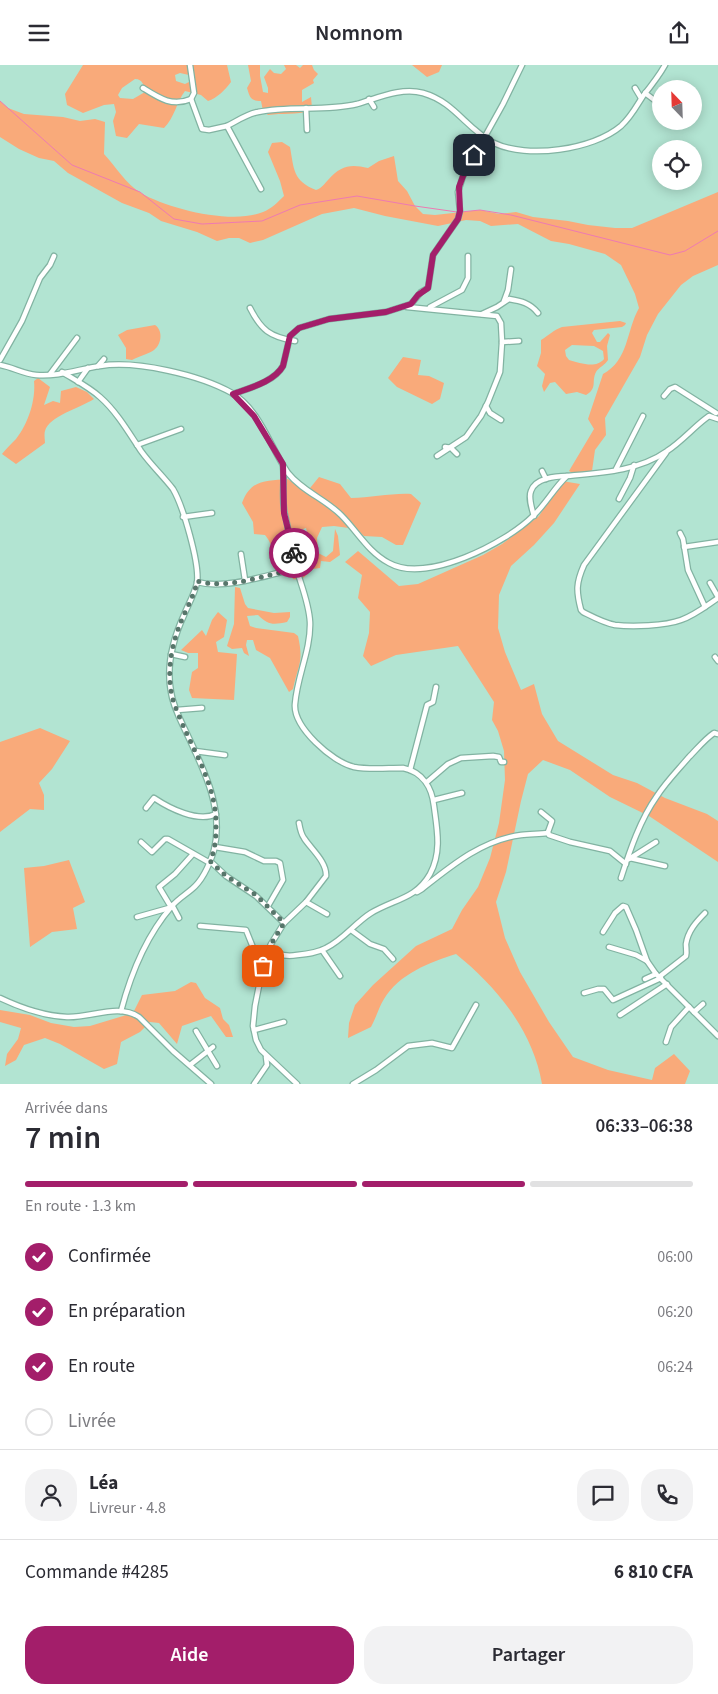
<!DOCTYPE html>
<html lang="fr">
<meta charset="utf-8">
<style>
:root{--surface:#fff;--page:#f2f2f3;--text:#2b2b33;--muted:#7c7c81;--line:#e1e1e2;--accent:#a31e6a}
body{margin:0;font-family:"Source Sans 3",sans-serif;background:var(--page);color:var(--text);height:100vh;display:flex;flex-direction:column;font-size:19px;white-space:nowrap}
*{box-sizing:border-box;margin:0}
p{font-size:16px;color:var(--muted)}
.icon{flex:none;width:28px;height:28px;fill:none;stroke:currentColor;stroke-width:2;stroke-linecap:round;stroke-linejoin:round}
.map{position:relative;height:1019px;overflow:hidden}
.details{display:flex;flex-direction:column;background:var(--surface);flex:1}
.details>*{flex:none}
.needle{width:32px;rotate:337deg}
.buttons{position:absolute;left:652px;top:15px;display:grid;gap:10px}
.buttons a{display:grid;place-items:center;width:50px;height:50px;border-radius:50%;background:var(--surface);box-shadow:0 2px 12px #0003;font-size:25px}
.pin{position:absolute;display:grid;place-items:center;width:42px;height:42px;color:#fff;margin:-21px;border-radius:10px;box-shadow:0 2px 8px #0006}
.courier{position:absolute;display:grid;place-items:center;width:50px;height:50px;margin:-25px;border:4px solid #a31e6a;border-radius:50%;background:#fff;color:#222;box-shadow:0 1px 6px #0007}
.headline em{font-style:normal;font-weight:600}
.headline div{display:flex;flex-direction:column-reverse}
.headline{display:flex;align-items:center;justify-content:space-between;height:85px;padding:0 25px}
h1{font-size:32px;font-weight:600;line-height:38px}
.bar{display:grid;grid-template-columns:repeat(4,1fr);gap:8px 5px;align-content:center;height:60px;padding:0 25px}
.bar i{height:6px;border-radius:4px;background:var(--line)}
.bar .on{background:var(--accent)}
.bar p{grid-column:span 4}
.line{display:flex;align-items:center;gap:12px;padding:0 25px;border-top:1px solid var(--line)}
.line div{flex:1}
.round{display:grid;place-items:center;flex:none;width:52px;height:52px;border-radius:20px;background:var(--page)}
ol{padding:0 25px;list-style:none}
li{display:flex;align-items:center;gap:15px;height:55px}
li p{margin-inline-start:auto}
li .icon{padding:5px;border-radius:50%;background:var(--accent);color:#fff;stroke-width:4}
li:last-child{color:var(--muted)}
li i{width:28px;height:28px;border:2px solid var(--line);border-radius:50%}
.primary-button{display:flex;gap:10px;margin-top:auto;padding:10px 25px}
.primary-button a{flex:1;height:58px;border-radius:20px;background:var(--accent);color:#fff;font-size:20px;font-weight:600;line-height:58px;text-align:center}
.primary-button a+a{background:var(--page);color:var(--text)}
header{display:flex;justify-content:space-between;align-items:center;height:65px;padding:0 25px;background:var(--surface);font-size:22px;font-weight:600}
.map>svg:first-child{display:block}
</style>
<header><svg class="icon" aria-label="menu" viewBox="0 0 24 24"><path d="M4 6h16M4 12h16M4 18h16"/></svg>Nomnom<svg class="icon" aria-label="share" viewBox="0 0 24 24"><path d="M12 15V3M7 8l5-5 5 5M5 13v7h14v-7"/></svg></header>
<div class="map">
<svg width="718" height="1019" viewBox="0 0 718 1019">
<rect width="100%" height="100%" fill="#b2e4d2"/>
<g fill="#f9aa7a" fill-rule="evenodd">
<path d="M83 0H227L231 17C225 25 217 33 208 36L201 30 185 26C176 38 175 52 164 63L139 59 127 73 116 71 113 56 116 47 114 39 104 40 83 48 67 40 65 29ZM180 8 189 10V17L185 19 176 16 175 10ZM135 14C143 14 144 21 145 27L133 34 120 33 118 30 122 23Z"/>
<path d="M248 0H260V11L263 27 268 28V23L264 12 270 4 274 8 281 9 286 4 284 0H296L300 3 303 0H312L314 5 318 9 313 15 314 18 302 25V37L311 32 312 43 310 46C296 50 282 48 268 50L263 46 261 36C251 36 250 33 247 23L251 16Z"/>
<polygon points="412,0 442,0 439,7 427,12"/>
<path d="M0 36 8 43 24 49 63 52 80 56 95 54 105 57 104 89C116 102 126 119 141 128 168 144 233 160 263 147 271 144 278 137 284 131L280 116 268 87 272 78 282 77 290 82C294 104 293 116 316 125 322 123 324 119 328 115 341 100 351 99 368 103L379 96 394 91 398 116 407 126 415 141 423 149 435 150 480 145 499 149 516 147 533 152 568 156 588 160 615 163H632L718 127V200L693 211 681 220 658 249 647 270 640 292 605 353 606 370 595 385 592 406C583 411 578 412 569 406L594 364 588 354 603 309C629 295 626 266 639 243L635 229 621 200 605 189 569 179 551 176 518 159 491 161 480 156 466 155 438 161 385 151 354 143 322 149 263 175 250 178 239 173H229L217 176 197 167 161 156 149 148 122 138 68 108 54 96 39 93 19 84 0 72Z"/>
<path d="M620 256 626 258 625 260 622 262 594 265 592 268 597 277H600L608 268 610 270 607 281 608 295C605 300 598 303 596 307 591 317 598 323 586 330L577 327 566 329 555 317 550 318 544 327 542 321 545 309 537 301 541 288V275C549 270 554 265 562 262ZM572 280 594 281 603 286 604 294C596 304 580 298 569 295L566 291 565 285Z"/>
<path d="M155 260C163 265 162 279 154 285 150 288 138 292 132 295L126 294V283L118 270 127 265Z"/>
<polygon points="403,292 421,295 418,310 429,311 444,318 440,334 432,339 397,322 388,313"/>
<path d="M38 313 50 322 44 340 53 336 60 338 61 326 76 322 87 327 94 334C80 343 49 351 45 366 44 369 45 375 45 378L16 399 2 389C6 384 11 379 16 374 28 359 36 335 34 316Z"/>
<path d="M319 412 340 419 351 433C371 433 391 428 411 429L421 438 403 480H396L382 472 364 471 356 464 334 461 322 462 317 473 318 488 326 492 333 486 335 464 338 471 340 490 330 497 321 496 320 503 313 504 301 515 293 514C288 501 280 498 275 488 271 481 270 476 265 470L254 469 253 457 242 438C251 414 266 416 288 414L306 428ZM306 463 309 475 300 479 298 466Z"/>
<path d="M562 416 580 419 554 458 534 480 511 501 499 530 498 563 505 587 521 625 534 619 542 649 558 676 613 710 637 718 665 733 707 749 718 756V797L649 751 610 732 570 705 543 695 528 709 521 736 506 807 496 837 505 873 520 907 549 957 573 992 608 1005 652 1015 655 1003 674 989 690 1006 685 1019H542C533 966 497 922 456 889 430 897 399 909 384 934 379 942 376 953 371 962L348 973 349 958 355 940 373 920 416 881 452 864 462 845 478 822 490 793 499 758 505 715 504 686 498 666 492 655 494 637 458 581 396 590 371 601 363 591 369 568 370 547 358 533 362 510 345 497 358 486 399 521 418 519 483 490 502 479 539 451Z"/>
<path d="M235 522 240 523 245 539 248 543 274 548 290 547V552L287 557C273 560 268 560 258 550L247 551 250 561 256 563 294 568 298 571C304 598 298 600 293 624L289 627 270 593 256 585 253 575H247L246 580 249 591 244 588 242 583 232 584 227 581 234 559Z"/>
<polygon points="218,547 227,555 224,572 216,577 218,587 237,589 234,635 192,633 189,625 192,607 198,603 198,588 188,588 181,585 202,565 206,571 212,555"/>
<polygon points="40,663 70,676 52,704 39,718 44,730 44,745 30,744 0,767 0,677"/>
<polygon points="69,795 85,837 73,843 77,864 52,867 30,882 24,803 44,801"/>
<polygon points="191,917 196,918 205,933 220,943 223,954 229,960 233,972 226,972 211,951 182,961 177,979 159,958 150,957 140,967 121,977 117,999 104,1004 60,979 45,973 24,980 16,995 5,1001 7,989 18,974 21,963 0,957 0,945 30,950 51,958 74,962 90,961 133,948 142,930 175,926"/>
</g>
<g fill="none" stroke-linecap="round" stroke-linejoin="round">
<g stroke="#ee7ab2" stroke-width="1">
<polyline points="0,36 72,100 140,127 174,154 202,159 262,156 300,140 357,131 415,141 457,147"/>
<polyline points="461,147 480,145 511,150 670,190 685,186 718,166"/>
</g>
<defs>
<g id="minor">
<path d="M143 23C159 33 172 42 191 34L194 28 190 0"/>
<polyline points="635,23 641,33"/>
<polyline points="645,28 661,40"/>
<polyline points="191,34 202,64 209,65 227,61 261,124"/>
<polyline points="369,34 374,42"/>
<polyline points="306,43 307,65"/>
<path d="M227 61C237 56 247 49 258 47 290 40 325 47 357 39 378 33 401 22 423 28 455 37 467 65 494 78 527 94 593 85 621 61 631 52 636 42 643 31 651 21 659 11 665 0"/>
<polyline points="504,236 508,225 511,204"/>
<polyline points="407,242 497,251 501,258 502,277 500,307 488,337 481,351 466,372 437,391"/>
<polyline points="430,242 462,225 468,213 468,191"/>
<path d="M250 243C261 265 270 272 295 276"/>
<path d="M482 249 497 242 509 234C521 236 530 238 538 248"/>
<polyline points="502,277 519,276"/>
<polyline points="0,295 22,256 40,213 50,200 54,191"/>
<path d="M0 300C12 302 24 309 36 310 58 312 79 304 100 301 136 295 200 310 232 328 260 345 270 382 288 408 302 426 325 434 341 450 357 466 368 487 389 498 426 519 506 478 533 451 546 439 554 423 567 411 600 408 639 406 667 386 681 377 692 364 705 354L709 351 718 354"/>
<polyline points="98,301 104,294"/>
<path d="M62 307C75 315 89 322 100 332 117 347 129 368 141 386 151 400 163 411 173 424 183 441 200 499 197 518 194 530 188 540 184 550 173 574 166 601 171 627 173 642 181 656 187 669 204 705 224 744 214 785 210 798 203 815 192 824 185 830 178 834 172 841 146 871 131 908 121 946"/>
<polyline points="50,309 77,273"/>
<polyline points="78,317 88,303"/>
<path d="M233 329C249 323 274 317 283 301L290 271 299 263 329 254 386 247 411 239 421 227 428 223 433 190 458 154 460 146 458 127 463 111 503 39 522 0"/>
<polyline points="664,331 670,324 675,322 716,348"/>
<polyline points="486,341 490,348 501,355"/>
<polyline points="137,380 181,364"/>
<polyline points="445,382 451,383 457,389"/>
<path d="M666 388 584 500C576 518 576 526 581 545L583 547C593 552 604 558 615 560 632 562 665 561 681 555 695 550 706 541 718 533"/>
<polyline points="616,404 643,351"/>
<polyline points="542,406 546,414"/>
<polyline points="619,434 630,413 634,400"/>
<path d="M534 451C532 444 528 433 531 426 535 413 556 411 567 411"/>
<polyline points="183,452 212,448"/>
<polyline points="680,468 683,474 688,505 705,542"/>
<polyline points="684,482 718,477"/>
<polyline points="241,489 245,515"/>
<path d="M197 517C226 525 267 510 297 503"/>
<polyline points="710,518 718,532"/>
<polyline points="171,589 185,592"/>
<polyline points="715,592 718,596"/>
<polyline points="177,645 202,643"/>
<polyline points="195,686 225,690"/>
<polyline points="410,705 427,640 433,637 436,622"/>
<polyline points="427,717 448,699 461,693 493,691 499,692 501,697 504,697"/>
<polyline points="434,735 462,728"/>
<path d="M146 743 154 733C169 743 198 758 216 749"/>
<polyline points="541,747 552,756 548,767 549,770 570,777 610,786 626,799"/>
<polyline points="141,777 152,787 165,774 168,774 210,798"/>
<polyline points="215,782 245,787 264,796 276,796 280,798 283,815 268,841"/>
<polyline points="630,793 665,801"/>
<polyline points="629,794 656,777"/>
<polyline points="210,796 226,811 256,831 284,858"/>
<path d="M621 813C630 785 640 755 657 731 666 717 678 705 689 692 697 684 705 674 714 668L718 669"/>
<path d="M417 827 422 824C451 801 482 775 521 770 530 769 539 769 548 768"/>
<polyline points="306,837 327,849"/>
<polyline points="172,840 179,853"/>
<polyline points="171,842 159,822 175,809 193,789"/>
<polyline points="137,852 169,843"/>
<polyline points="200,861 246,865 256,890 263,901"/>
<polyline points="351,865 370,879 384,884 393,894"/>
<polyline points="603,867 615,848 623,841 626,842 636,865 647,896"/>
<polyline points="609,882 636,890 647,896 656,909 718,971"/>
<path d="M269 883C277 890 286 892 297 890 307 889 317 888 326 883 343 875 355 858 371 848 394 834 416 834 430 809 442 787 437 764 434 741 432 723 423 707 403 703 387 703 369 705 354 702 332 697 293 662 295 639 297 611 311 585 310 557 309 538 301 520 296 502 292 485 289 467 285 450 281 434 285 417 283 401"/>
<polyline points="322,885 340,911"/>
<path d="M659 912 686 891C687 887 686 883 686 879 688 866 696 857 705 848"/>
<polyline points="645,914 656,909"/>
<polyline points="584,928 598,924 604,924 613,935 661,913"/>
<path d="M0 933C21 943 44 951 67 952 91 953 118 938 139 952L173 986 211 1019"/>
<polyline points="694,947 703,939"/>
<polyline points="620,950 667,919"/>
<polyline points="254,965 284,957"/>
<polyline points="196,966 217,1001"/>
<polyline points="666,977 671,962 689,942"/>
<polyline points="190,1000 213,982"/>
<polyline points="254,1019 267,1000 266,992"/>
<path d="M297 1019 261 985 256 975 253 961 255 941 264 895 271 879 284 858 306 837 326 811C327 797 311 784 304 773 301 769 300 764 299 758"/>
<polyline points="353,1019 376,1005 408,981 432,978 452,983 476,940"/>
</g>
</defs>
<use href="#minor" stroke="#82b3a2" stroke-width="7"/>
<use href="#minor" stroke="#fff" stroke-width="4.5"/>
</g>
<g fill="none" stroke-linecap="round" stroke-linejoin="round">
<path stroke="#57766b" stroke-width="5" stroke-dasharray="0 9" d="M263 901 271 879 284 858 256 830 226 811 210 796C215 785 216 774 216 762 217 727 200 697 185 665 180 653 173 639 171 626 167 600 173 575 183 552 188 540 195 529 197 516 226 525 268 510 297 503L294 488"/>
<path stroke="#a31e6a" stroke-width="6" d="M294 488 284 448 283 399 254 351 233 329C249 323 274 317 283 301L290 271 299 263 329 254 386 247 411 239 418 230 428 223 433 190 458 154 460 146 459 122 463 111 474 90"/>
</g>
</svg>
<div class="buttons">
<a><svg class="needle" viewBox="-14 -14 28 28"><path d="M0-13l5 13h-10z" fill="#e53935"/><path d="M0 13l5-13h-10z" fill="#7c7c81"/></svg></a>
<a><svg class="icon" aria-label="locate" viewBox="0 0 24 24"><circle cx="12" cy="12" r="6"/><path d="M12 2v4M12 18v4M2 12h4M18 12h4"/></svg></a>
</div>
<div class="pin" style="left:263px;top:901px;background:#ea580c"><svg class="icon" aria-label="bag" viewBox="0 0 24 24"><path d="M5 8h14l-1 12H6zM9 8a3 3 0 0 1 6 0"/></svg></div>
<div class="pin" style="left:474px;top:90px;background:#1f2937"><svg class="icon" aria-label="home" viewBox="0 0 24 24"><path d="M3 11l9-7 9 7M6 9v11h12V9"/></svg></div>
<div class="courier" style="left:294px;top:488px"><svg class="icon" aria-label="bike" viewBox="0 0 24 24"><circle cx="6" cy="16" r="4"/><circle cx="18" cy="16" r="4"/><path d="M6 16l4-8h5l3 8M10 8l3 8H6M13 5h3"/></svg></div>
</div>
<section class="details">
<div class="headline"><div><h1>7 min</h1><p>Arrivée dans</p></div><em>06:33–06:38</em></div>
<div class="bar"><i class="on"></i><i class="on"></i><i class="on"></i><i></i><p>En route · 1.3 km</p></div>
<ol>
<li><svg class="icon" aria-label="check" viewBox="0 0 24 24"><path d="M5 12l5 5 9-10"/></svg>Confirmée<p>06:00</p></li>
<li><svg class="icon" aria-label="check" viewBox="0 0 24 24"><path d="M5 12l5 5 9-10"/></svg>En préparation<p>06:20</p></li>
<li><svg class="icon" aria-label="check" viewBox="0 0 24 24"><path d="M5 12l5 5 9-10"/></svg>En route<p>06:24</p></li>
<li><i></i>Livrée</li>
</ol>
<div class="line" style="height:90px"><a class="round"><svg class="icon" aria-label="person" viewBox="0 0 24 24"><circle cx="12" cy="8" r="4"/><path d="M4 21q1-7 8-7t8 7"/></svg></a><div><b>Léa</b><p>Livreur · 4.8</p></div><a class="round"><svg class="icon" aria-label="chat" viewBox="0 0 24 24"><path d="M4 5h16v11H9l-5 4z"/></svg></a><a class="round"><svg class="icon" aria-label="phone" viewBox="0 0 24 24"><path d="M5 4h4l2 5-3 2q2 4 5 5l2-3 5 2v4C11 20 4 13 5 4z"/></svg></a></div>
<div class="line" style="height:65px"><div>Commande #4285</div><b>6 810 CFA</b></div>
<div class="primary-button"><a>Aide</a><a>Partager</a></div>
</section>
